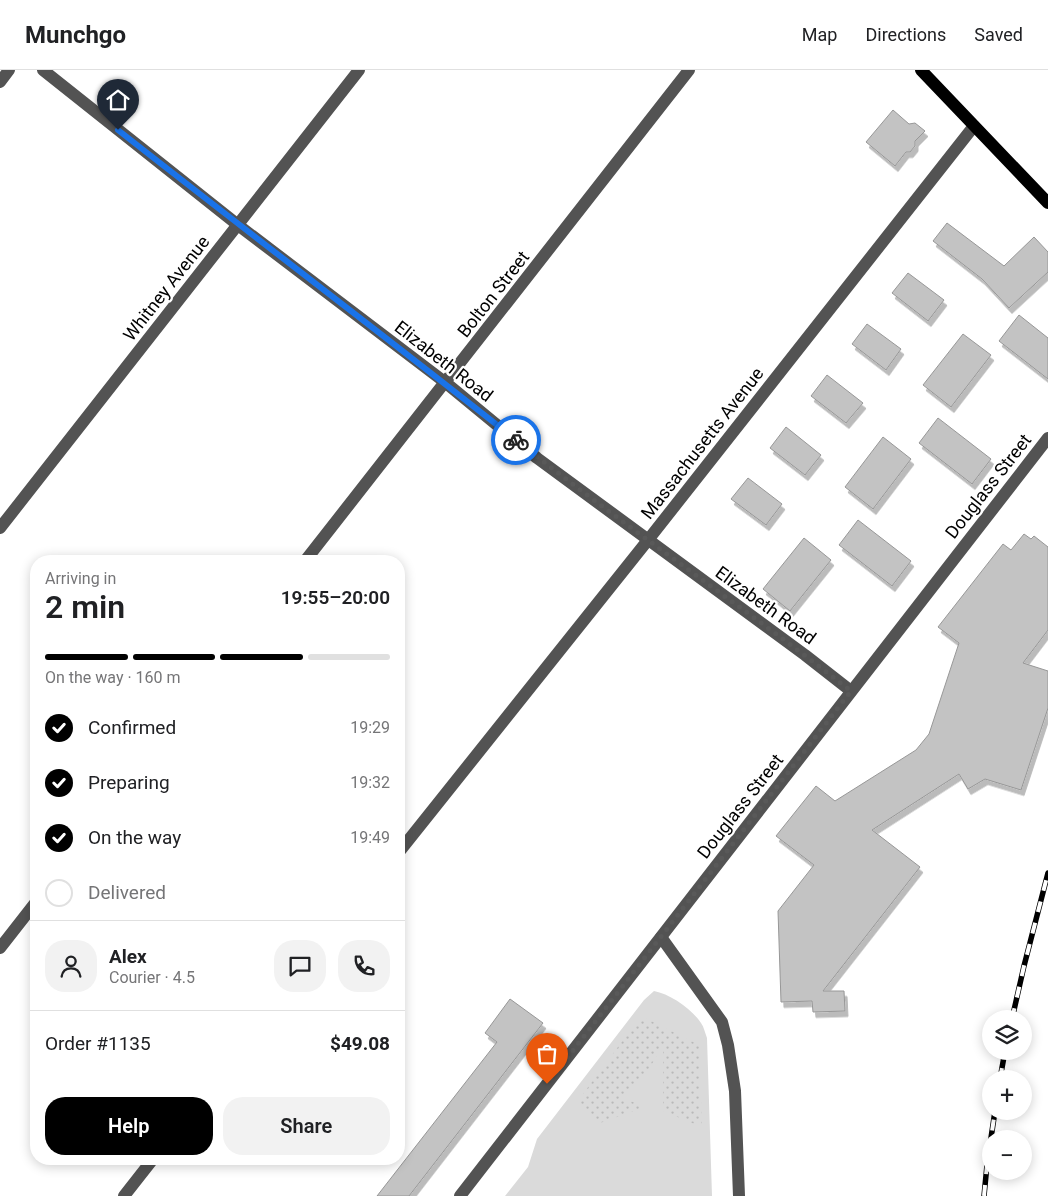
<!DOCTYPE html>
<meta charset="utf-8">
<style>
:root{--surface:#fff;--page:#f2f2f2;--text:#202124;--muted:#757577;--line:#e0e0e0;--accent:#000}
body{margin:0;font-family:Roboto,sans-serif;background:var(--page);color:var(--text);height:100vh;display:flex;flex-direction:column;font-size:19px;white-space:nowrap}
*{box-sizing:border-box;margin:0}
p{font-size:16px;color:var(--muted)}
.icon{flex:none;width:28px;height:28px;fill:none;stroke:currentColor;stroke-width:2;stroke-linecap:round;stroke-linejoin:round}
.map{position:relative;flex:1;overflow:hidden}
.details{position:absolute;left:30px;top:485px;width:375px;height:610px;display:flex;flex-direction:column;background:var(--surface);border-radius:20px;box-shadow:0 2px 12px #0003}
.details>*{flex:none}
.buttons{position:absolute;left:982px;top:940px;display:grid;gap:10px}
.buttons a{display:grid;place-items:center;width:50px;height:50px;border-radius:50%;background:var(--surface);box-shadow:0 2px 12px #0003;font-size:25px}
.pin{position:absolute;display:grid;place-items:center;width:42px;height:42px;color:#fff;margin:-51px -21px;border-radius:50% 50% 50% 0;rotate:-45deg;box-shadow:0 0 5px #0007}
.pin .icon{rotate:45deg}
.courier{position:absolute;display:grid;place-items:center;width:50px;height:50px;margin:-25px;border:4px solid #1a73e8;border-radius:50%;background:#fff;color:#222;box-shadow:0 1px 6px #0007}
.head em{font-style:normal;font-weight:600}
.head div{display:flex;flex-direction:column-reverse}
.head{display:flex;align-items:center;justify-content:space-between;height:85px;padding:0 15px}
h1{font-size:32px;font-weight:600;line-height:38px}
.bar{display:grid;grid-template-columns:repeat(4,1fr);gap:8px 5px;align-content:center;height:60px;padding:0 15px}
.bar i{height:6px;border-radius:4px;background:var(--line)}
.bar .active{background:var(--accent)}
.bar p{grid-column:span 4}
.line{display:flex;align-items:center;gap:12px;padding:0 15px;border-top:1px solid var(--line)}
.line div{flex:1}
.round{display:grid;place-items:center;flex:none;width:52px;height:52px;border-radius:20px;background:var(--page)}
ol{padding:0 15px;list-style:none}
li{display:flex;align-items:center;gap:15px;height:55px}
li p{margin-inline-start:auto}
li .icon{padding:5px;border-radius:50%;background:var(--accent);color:#fff;stroke-width:4}
li:last-child{color:var(--muted)}
li i{width:28px;height:28px;border:2px solid var(--line);border-radius:50%}
.cta{display:flex;gap:10px;margin-top:auto;padding:10px 15px}
.cta a{flex:1;height:58px;border-radius:20px;background:var(--accent);color:#fff;font-size:20px;font-weight:600;line-height:58px;text-align:center}
.cta a+a{background:var(--page);color:var(--text)}
header{display:flex;align-items:center;gap:30px;box-sizing:border-box;height:70px;padding:0 25px;background:var(--surface);border-bottom:1px solid var(--line)}
header strong{font-size:24px}
nav{display:flex;gap:28px;margin-inline-start:auto;font-size:18px}
.map>svg:first-child{display:block}
</style>
<header>
<strong>Munchgo</strong>
<nav><a>Map</a><a>Directions</a><a>Saved</a></nav>
</header>
<div class="map">
<svg width="1048" height="1126" viewBox="0 0 1048 1126">
<defs>
<pattern id="garden-dots" width="8" height="8" patternUnits="userSpaceOnUse" patternTransform="scale(1.25)"><rect width="8" height="8" fill="#dadada"/><path d="M2 2h.1M6 6h.1" fill="none" stroke="#b9b9b9" stroke-width="1.8" stroke-linecap="round"/></pattern>
<filter id="shadow"><feDropShadow dx="3" dy="5.5" stdDeviation="0" flood-color="#0004"/></filter>
</defs>
<rect width="100%" height="100%" fill="#fff"/>
<path fill="#dadada" d="M654 921C670 924 692 939 701 953 704 957 705 963 707 968L712 1126H505L528 1097 537 1069 644 930Z"/>
<polygon fill="url(#garden-dots)" points="641,946 699,975 702,1057 663,1041 663,976 645,1005 623,1028 645,1037 600,1053 577,1032"/>
<g fill="#c3c3c3" stroke="#979797" filter="url(#shadow)">
<polygon points="893,40 909,54 915,53 925,61 915,71 915,76 910,82 906,82 895,96 866,72"/>
<polygon points="947,153 1004,196 1034,167 1048,182 1048,202 1009,238 982,209 933,171"/>
<polygon points="908,203 944,230 928,251 892,223"/>
<polygon points="1019,245 1048,268 1048,309 999,271"/>
<polygon points="867,254 901,279 886,300 852,274"/>
<polygon points="963,264 991,285 951,337 923,315"/>
<polygon points="827,305 863,333 846,353 811,326"/>
<polygon points="938,348 991,389 972,414 919,373"/>
<polygon points="786,357 821,385 805,405 770,378"/>
<polygon points="883,367 911,389 873,439 845,417"/>
<polygon points="748,408 782,434 766,455 731,429"/>
<polygon points="858,450 911,491 892,516 839,475"/>
<polygon points="1024,464 1031,469 1034,466 1048,477 1048,560 1023,593 1048,601 1048,638 1021,720 985,709 968,719 959,704 872,760 920,797 823,921 844,921 845,941 813,942 812,931 781,932 778,841 814,795 776,766 816,716 835,731 916,680 929,664 959,573 938,557 1003,474 1011,480"/>
<polygon points="804,468 831,490 790,541 763,519"/>
<polygon points="510,929 543,953 409,1126 377,1126 497,972 485,963"/>
</g>
<g fill="none" stroke-linecap="round" stroke-linejoin="round">
<g stroke="#535353" stroke-width="12">
<polyline points="43,0 238,155 446,313 537,388 805,585 851,621"/>
<polyline points="0,12 9,0"/>
<polyline points="0,458 359,0"/>
<polyline points="305,491 689,0"/>
<polyline points="399,782 648,470 974,56"/>
<polyline points="661,867 722,952 728,975 735,1021 739,1126"/>
<polyline points="0,878 36,832"/>
<polyline points="124,1126 153,1089"/>
<polyline points="460,1126 1048,368"/>
</g>
<polyline stroke="#000" stroke-width="12" points="921,0 1048,133"/>
<defs>
<g id="rail">
<polyline points="1012,949 1024,896 1048,803"/>
<polyline points="1000,1009 1005,981"/>
<polyline points="984,1126 987,1095 995,1041"/>
</g>
</defs>
<use href="#rail" stroke="#000" stroke-width="5.5"/>
<use href="#rail" stroke="#fff" stroke-width="4" stroke-dasharray="11" stroke-linecap="butt"/>
</g>
<g fill="none" stroke-linecap="round" stroke-linejoin="round">
<path stroke="#595959" stroke-width="5" stroke-dasharray="0 9" d="M516 370C625 457 741 535 851 621L547 1014"/>
<path stroke="#1a73e8" stroke-width="6" d="M118 60C250 164 384 265 516 370"/>
</g>
<g text-anchor="middle" dominant-baseline="central" stroke-width="4.5" stroke-linejoin="round" paint-order="stroke">
<g font-size="18" fill="#000" stroke="#fff">
<text transform="translate(166 218) rotate(-52)">Whitney Avenue</text>
<text transform="translate(493 224) rotate(-52)">Bolton Street</text>
<text transform="translate(444 291) rotate(38)">Elizabeth Road</text>
<text transform="translate(702 373) rotate(-52)">Massachusetts Avenue</text>
<text transform="translate(988 416) rotate(-52)">Douglass Street</text>
<text transform="translate(766 535) rotate(36)">Elizabeth Road</text>
<text transform="translate(740 736) rotate(-52)">Douglass Street</text>
</g>
</g>
</svg>
<div class="buttons">
<a><svg class="icon" aria-label="layers" viewBox="0 0 24 24"><path d="M12 4l9 5-9 5-9-5zM3 14l9 5 9-5"/></svg></a>
<a>+</a>
<a>−</a>
</div>
<div class="pin" style="left:547px;top:1014px;background:#ea580c"><svg class="icon" aria-label="bag" viewBox="0 0 24 24"><path d="M5 8h14l-1 12H6zM9 8a3 3 0 0 1 6 0"/></svg></div>
<div class="pin" style="left:118px;top:60px;background:#1f2937"><svg class="icon" aria-label="home" viewBox="0 0 24 24"><path d="M3 11l9-7 9 7M6 9v11h12V9"/></svg></div>
<div class="courier" style="left:516px;top:370px"><svg class="icon" aria-label="bike" viewBox="0 0 24 24"><circle cx="6" cy="16" r="4"/><circle cx="18" cy="16" r="4"/><path d="M6 16l4-8h5l3 8M10 8l3 8H6M13 5h3"/></svg></div>
<section class="details">
<div class="head"><div><h1>2 min</h1><p>Arriving in</p></div><em>19:55–20:00</em></div>
<div class="bar"><i class="active"></i><i class="active"></i><i class="active"></i><i></i><p>On the way · 160 m</p></div>
<ol>
<li><svg class="icon" aria-label="check" viewBox="0 0 24 24"><path d="M5 12l5 5 9-10"/></svg>Confirmed<p>19:29</p></li>
<li><svg class="icon" aria-label="check" viewBox="0 0 24 24"><path d="M5 12l5 5 9-10"/></svg>Preparing<p>19:32</p></li>
<li><svg class="icon" aria-label="check" viewBox="0 0 24 24"><path d="M5 12l5 5 9-10"/></svg>On the way<p>19:49</p></li>
<li><i></i>Delivered</li>
</ol>
<div class="line" style="height:90px"><a class="round"><svg class="icon" aria-label="person" viewBox="0 0 24 24"><circle cx="12" cy="8" r="4"/><path d="M4 21q1-7 8-7t8 7"/></svg></a><div><b>Alex</b><p>Courier · 4.5</p></div><a class="round"><svg class="icon" aria-label="chat" viewBox="0 0 24 24"><path d="M4 5h16v11H9l-5 4z"/></svg></a><a class="round"><svg class="icon" aria-label="phone" viewBox="0 0 24 24"><path d="M5 4h4l2 5-3 2q2 4 5 5l2-3 5 2v4C11 20 4 13 5 4z"/></svg></a></div>
<div class="line" style="height:65px"><div>Order #1135</div><b>$49.08</b></div>
<div class="cta"><a>Help</a><a>Share</a></div>
</section>
</div>
